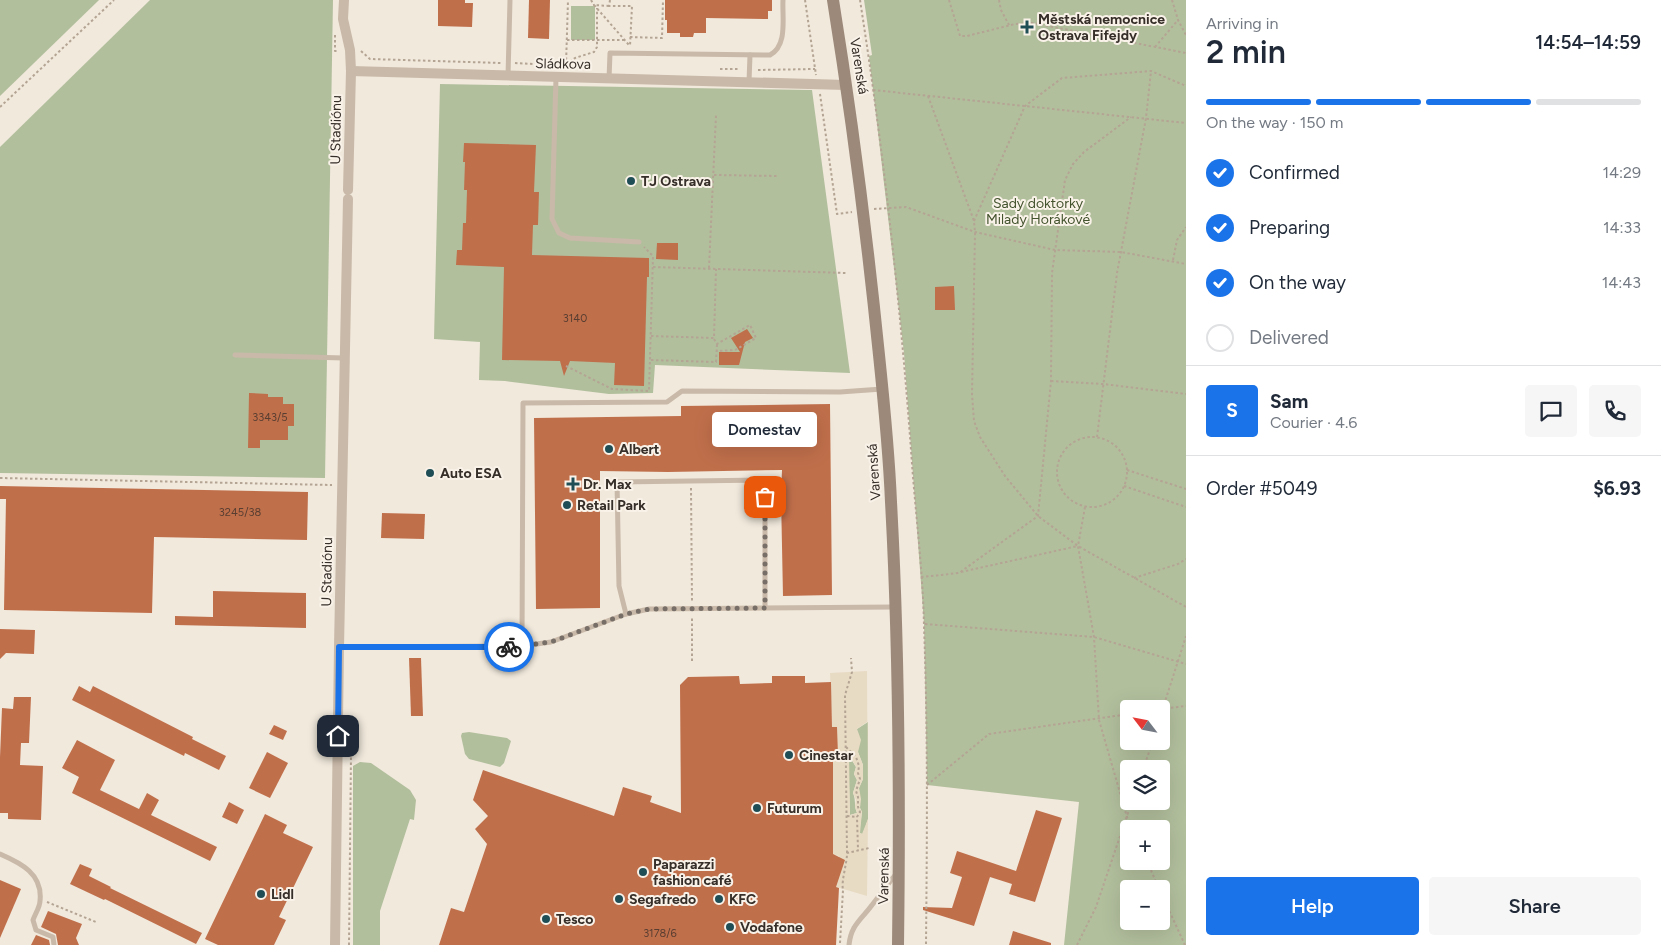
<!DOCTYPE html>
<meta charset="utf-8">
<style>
:root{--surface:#fff;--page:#f6f6f7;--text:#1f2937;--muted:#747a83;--line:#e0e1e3;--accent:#1a73e8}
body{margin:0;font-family:Figtree,sans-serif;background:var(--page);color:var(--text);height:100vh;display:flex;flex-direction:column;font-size:19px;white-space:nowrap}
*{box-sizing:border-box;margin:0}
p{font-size:16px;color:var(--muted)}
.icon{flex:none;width:28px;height:28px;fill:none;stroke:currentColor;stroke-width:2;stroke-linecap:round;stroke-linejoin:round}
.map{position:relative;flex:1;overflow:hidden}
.panel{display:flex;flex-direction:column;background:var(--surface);width:475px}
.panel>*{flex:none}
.needle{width:32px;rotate:302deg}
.tools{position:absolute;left:1120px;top:700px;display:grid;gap:10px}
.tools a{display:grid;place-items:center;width:50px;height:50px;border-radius:5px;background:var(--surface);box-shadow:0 5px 20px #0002;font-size:25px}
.pin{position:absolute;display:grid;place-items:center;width:42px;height:42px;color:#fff;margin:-21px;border-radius:10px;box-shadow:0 2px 8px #0006}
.courier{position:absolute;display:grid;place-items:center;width:50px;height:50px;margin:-25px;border:4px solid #1a73e8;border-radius:50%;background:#fff;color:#222;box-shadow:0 1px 6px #0007}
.bubble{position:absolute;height:35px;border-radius:5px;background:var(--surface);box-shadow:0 5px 20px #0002;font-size:16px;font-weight:600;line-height:35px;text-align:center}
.head em{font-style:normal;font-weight:600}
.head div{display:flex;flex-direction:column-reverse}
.head{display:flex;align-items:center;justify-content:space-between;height:85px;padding:0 20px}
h1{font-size:32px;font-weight:600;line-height:38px}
.bar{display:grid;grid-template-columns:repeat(4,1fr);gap:8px 5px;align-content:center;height:60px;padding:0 20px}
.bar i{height:6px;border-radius:4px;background:var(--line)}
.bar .active{background:var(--accent)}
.bar p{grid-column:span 4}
.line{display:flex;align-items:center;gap:12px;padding:0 20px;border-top:1px solid var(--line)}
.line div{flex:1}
.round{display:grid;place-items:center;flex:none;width:52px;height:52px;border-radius:5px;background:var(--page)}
ol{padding:0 20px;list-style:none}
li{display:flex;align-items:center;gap:15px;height:55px}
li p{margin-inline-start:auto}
li .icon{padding:5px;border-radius:50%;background:var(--accent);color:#fff;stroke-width:4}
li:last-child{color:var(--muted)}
li i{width:28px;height:28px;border:2px solid var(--line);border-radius:50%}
.primary-button{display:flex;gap:10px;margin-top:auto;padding:10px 20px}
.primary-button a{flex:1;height:58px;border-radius:5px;background:var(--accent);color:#fff;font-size:20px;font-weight:600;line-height:58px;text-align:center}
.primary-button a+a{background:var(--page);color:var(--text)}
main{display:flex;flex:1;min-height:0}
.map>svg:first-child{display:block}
</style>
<main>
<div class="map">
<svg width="1186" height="945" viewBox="0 0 1186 945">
<rect width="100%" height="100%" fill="#f1e9dc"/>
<g fill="#b2bf9d" fill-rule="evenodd">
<polygon points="0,0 99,0 0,96"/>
<polygon points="150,0 333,0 325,478 0,473 0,147"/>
<path d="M864 0H1186V945H1064L1079 802 927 785 924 624 904 353 869 56 872 55ZM1129 709H1161V741H1129ZM1129 769H1161V801H1129ZM1129 829H1161V861H1129ZM1129 889H1161V921H1129Z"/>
<rect x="571" y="6" width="24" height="34"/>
<polygon points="440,84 812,90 850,373 655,365 653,393 609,394 505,381 479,380 480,342 434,339"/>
<polygon points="868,722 868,819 863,834 859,833 862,812 860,808 859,788 863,779 863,765 858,752 857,729"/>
<polygon points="469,732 507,738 511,741 504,763 500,767 469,759 465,754 461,736 462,733"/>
<path d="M848 754 856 767 854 774 857 780 853 793C856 800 854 806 857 813L850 815Z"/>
<polygon points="360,762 371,763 410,790 416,800 414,820 410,819 380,911 380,945 353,945 353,766"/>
</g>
<path fill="#e8dbc4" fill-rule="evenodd" d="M867 671 868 819 867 896 830 885 839 856 833 855V755L837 727H832L830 673ZM867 722 868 819 862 834 860 833 862 812 860 808 861 799 859 788 863 779V765L858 752 861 740 857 729ZM849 755 856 767 854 774 857 780 853 793 856 800 855 807 857 813 850 815Z"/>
<g fill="#c06f4b">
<polygon points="438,0 465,0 465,3 473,3 472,27 438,26"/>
<polygon points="529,0 550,0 549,39 528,38"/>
<polygon points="665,0 772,0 772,11 768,11 768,19 706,18 706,33 694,33 693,37 680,37 680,33 667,33 667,20 665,20"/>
<polygon points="464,143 536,145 534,192 539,192 538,225 533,225 532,255 649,258 649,277 647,277 644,386 614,385 615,363 570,361 564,376 560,361 502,360 504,267 456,265 457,250 462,250 463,223 466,223 467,190 464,190 465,162 463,162"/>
<polygon points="657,243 678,243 678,260 656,259"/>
<polygon points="954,286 955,310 935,310 935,287"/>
<polygon points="747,329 753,338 745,342 739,365 719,365 719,352 740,352 731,338"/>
<polygon points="249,393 268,394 268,397 283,397 283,404 294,404 294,426 288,426 288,440 260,440 260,448 248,448"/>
<polygon points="830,404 832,595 783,596 781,496 782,470 668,472 600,471 600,608 536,609 534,418 681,416 681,406"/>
<polygon points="0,486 308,492 307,540 154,537 152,613 4,610 6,499 0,499"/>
<polygon points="382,513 425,514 424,539 381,538"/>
<polygon points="213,591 306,593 306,628 175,625 175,616 213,617"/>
<polygon points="0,629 35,630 34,654 6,653 0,659"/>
<polygon points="409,658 421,658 423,716 411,716"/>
<polygon points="739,676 740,684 772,683 772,676 805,676 805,683 831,682 832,727 837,727 838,755 833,755 833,854 845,860 836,887 839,888 836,945 439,945 451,908 464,912 487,844 475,829 488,816 473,800 483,770 614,816 623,787 652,796 650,802 681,813 680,685 688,677"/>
<polygon points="79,686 90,692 93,686 193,737 192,739 226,756 219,770 185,753 184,756 72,700"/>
<polygon points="14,697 31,697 29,743 21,743 20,765 43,766 41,820 8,819 8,813 0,813 0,757 2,708 13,709"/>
<polygon points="274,725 287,731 283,740 269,734"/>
<polygon points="77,740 115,760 100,790 139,809 147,793 159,800 151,815 217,847 210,861 72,793 79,777 62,768"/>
<polygon points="267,752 288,763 270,798 249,788"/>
<polygon points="229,802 244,810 237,824 222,817"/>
<polygon points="1036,810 1062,818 1035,902 1009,894 1012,884 990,877 974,926 923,910 923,907 952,908 962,877 950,873 957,851 1016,871"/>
<polygon points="265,814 287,825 283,833 313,847 279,917 286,920 274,945 218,945 205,939"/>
<polygon points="80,864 92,869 89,876 111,887 110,888 202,933 196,944 105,899 104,900 70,884"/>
<polygon points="0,880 21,889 0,938"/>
<polygon points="48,911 82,924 76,938 79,945 58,945 56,934 41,927"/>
<polygon points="1013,931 1051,943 1051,945 1009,945"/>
<polygon points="36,935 49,940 50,945 31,945"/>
</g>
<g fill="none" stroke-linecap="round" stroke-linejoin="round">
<g stroke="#b4a493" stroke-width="2" stroke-dasharray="2.5 2.5" stroke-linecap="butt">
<polyline points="591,0 594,5"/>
<polyline points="610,0 609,6 632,6 630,46"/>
<polyline points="805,0 816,75"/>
<path d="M860 0C884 154 901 309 912 464 916 518 923 572 924 626 928 732 927 839 926 945"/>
<polyline points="949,0 960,36 967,36 1015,24 1033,23 1186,53"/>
<polyline points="999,0 1001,10 1009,25"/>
<polyline points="1172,0 1178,20 1186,35"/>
<polyline points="609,6 594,5 629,45"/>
<polyline points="335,35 335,51 339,51"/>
<polyline points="630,37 662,38 663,0"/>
<polyline points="567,40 624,40"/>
<polyline points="1155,47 1178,20"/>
<polyline points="361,51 370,59 501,63"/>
<polyline points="515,63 533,64"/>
<polyline points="566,65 575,58 594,52 597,47 597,8"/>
<polyline points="566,65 568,0"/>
<polyline points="720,69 740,69"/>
<polyline points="758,70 815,69"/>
<polyline points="873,90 1186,123"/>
<polyline points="820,94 837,214 852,212"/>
<polyline points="928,96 974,221 975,232 972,394 974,421 980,437 1005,476 1038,516 1078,546 1186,607"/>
<polyline points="0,107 114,0"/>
<polyline points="714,175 777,176"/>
<polyline points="874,209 906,207 975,232 1055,250 1121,252 1186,264"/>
<polyline points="974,221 1025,106 1062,78 1151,71 1186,86"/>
<polyline points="1173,260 1177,240 1186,227"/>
<polyline points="653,267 846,273"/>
<polyline points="709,268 716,115"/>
<polyline points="651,336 714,338 716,269"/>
<polyline points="714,339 717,344 750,325 756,338 735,350 716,351"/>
<polyline points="651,360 716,362 717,344"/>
<polyline points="566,366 612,389 649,391 653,256 644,247"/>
<polyline points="1051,381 1103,384 1186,394"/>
<polyline points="1097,437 1117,273 1146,118 1151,71"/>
<circle cx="1092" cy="472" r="35"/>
<polyline points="1127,470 1186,489"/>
<polyline points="0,478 332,485"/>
<polyline points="1124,486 1186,507"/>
<polyline points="691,488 692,601"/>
<polyline points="1085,507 1078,546 1094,637 1099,720 1127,817 1132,829"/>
<polyline points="961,572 1078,546"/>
<polyline points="921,577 959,573 1038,516 1051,381 1052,273 1065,180 1073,164 1084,152 1131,117"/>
<polyline points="1134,578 1178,564 1186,559"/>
<polyline points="925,624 1094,637 1186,664"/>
<polyline points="692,661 692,616"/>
<polyline points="1161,709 1186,706"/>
<polyline points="1161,714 1186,636"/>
<polyline points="846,747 856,757 859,766 858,773 860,779 856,791 858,797 858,807 860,812 857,817 858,850"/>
<polyline points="1143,769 1153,741"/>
<polyline points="927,785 989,734 1129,714"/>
<polyline points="847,816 857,817"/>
<polyline points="847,853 845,695 852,672 851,658"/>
<polyline points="1147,861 1159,889"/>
<polyline points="1161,893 1185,945"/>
<polyline points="47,902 96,922"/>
<path d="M840 943 843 890C841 881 847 864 847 853L869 848"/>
<polyline points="349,945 351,754"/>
<polyline points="1077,945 1096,907 1132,801"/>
</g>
<g stroke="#c9b9a9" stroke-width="5">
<polyline points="508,76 510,0"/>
<polyline points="556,78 552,219 559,233 570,238 639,242"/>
<path d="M609 79 610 53 770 55C788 45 782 18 783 0"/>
<polyline points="749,82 750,55"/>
<polyline points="235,355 344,358"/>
<polyline points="626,614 619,586 617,482 765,480 765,608"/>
<polyline points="522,646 523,403 667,402 682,391 840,392 882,389"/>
<polyline points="339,647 522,646 551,642 626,614 649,609 894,607"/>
<path d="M0 854C21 863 43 874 40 901 40 907 35 914 33 920L36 930 53 937 54 945"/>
<path d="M849 945C851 925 861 920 872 905 880 895 888 884 896 874"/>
</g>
<g stroke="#c9b9a9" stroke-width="10">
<polyline points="344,0 343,19 350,50 351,71 348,190"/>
<polyline points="351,71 846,85"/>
<polyline points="335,945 339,647 348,199"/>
</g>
<path stroke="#9c897a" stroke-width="12" d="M833 0C852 118 867 236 879 355 884 403 889 453 891 502 899 649 900 797 898 945"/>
</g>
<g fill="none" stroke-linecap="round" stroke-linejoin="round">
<polyline stroke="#776f67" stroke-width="5" stroke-dasharray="0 9" points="509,647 522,646 551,642 626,614 649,609 765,608 765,497"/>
<polyline stroke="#1a73e8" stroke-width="6" points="338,736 339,647 509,647"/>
</g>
<g fill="#204e56" stroke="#f9f2e9" stroke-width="2">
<path d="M1024.5 19.5h5v5h5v5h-5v5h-5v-5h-5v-5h5z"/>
<circle cx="631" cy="181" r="5"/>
<circle cx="609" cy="449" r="5"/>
<circle cx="430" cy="473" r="5"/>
<path d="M570.5 476.5h5v5h5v5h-5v5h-5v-5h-5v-5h5z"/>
<circle cx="567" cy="505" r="5"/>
<circle cx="789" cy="755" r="5"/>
<circle cx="757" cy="808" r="5"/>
<circle cx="643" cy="872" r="5"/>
<circle cx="261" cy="894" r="5"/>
<circle cx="619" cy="899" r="5"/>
<circle cx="719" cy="899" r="5"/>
<circle cx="546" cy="919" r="5"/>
<circle cx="730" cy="927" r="5"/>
</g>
<g text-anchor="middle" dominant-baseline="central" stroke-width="4" stroke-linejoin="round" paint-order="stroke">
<g font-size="11" fill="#583e31">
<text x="575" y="318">3140</text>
<text x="270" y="417">3343/5</text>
<text x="240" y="512">3245/38</text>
<text x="660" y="933">3178/6</text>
</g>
<g font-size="14" font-weight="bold" fill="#362e28" stroke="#f9f2e9" text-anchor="start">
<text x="1038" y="19">Městská nemocnice<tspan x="1038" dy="16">Ostrava Fifejdy</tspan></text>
<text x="641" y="181">TJ Ostrava</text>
<text x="619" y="449">Albert</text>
<text x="440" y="473">Auto ESA</text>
<text x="583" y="484">Dr. Max</text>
<text x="577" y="505">Retail Park</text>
<text x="799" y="755">Cinestar</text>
<text x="767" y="808">Futurum</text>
<text x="653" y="864">Paparazzi<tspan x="653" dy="16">fashion café</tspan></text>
<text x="271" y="894">Lidl</text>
<text x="629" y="899">Segafredo</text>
<text x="729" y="899">KFC</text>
<text x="556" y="919">Tesco</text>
<text x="740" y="927">Vodafone</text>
</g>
<g font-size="14" fill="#362e28" stroke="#f9f2e9">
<text transform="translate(563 64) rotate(1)">Sládkova</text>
<text transform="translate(859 66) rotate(81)">Varenská</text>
<text transform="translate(336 130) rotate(-89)">U Stadiónu</text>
<text transform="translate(874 472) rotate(-94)">Varenská</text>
<text transform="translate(327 572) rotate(-89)">U Stadiónu</text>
<text transform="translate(884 876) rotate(-89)">Varenská</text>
</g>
<g font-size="14" fill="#43532d" stroke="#f9f2e9">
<text x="1038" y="203">Sady doktorky<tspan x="1038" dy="16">Milady Horákové</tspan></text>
</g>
</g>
</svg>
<div class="tools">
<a><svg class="needle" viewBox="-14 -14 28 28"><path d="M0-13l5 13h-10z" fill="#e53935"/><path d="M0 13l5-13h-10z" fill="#747a83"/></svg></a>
<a><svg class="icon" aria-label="layers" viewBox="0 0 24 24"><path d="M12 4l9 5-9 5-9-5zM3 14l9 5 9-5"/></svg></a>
<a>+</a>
<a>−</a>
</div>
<div class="pin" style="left:765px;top:497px;background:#ea580c"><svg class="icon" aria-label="bag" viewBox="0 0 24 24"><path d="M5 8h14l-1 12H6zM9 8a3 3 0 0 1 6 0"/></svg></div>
<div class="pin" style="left:338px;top:736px;background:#1f2937"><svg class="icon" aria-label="home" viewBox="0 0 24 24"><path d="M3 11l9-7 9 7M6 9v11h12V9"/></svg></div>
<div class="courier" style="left:509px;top:647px"><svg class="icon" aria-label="bike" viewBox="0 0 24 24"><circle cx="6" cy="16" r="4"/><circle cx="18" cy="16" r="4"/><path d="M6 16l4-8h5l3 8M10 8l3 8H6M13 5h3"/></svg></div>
<div class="bubble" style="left:712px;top:412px;width:105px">Domestav</div>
</div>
<section class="panel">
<div class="head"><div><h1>2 min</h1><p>Arriving in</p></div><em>14:54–14:59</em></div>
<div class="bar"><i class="active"></i><i class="active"></i><i class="active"></i><i></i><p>On the way · 150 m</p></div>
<ol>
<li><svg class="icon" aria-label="check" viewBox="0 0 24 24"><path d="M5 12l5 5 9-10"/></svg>Confirmed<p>14:29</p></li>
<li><svg class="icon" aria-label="check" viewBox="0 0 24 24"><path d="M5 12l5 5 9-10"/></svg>Preparing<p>14:33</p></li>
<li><svg class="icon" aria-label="check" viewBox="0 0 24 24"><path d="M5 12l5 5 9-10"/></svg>On the way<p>14:43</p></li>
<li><i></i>Delivered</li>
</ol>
<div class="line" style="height:90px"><b class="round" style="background:var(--accent);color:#fff">S</b><div><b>Sam</b><p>Courier · 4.6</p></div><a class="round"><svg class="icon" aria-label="chat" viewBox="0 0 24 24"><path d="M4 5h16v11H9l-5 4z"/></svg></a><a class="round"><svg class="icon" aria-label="phone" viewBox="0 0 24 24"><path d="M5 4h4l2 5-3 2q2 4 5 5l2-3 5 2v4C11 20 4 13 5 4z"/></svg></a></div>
<div class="line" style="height:65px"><div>Order #5049</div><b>$6.93</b></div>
<div class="primary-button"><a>Help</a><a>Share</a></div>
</section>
</main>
